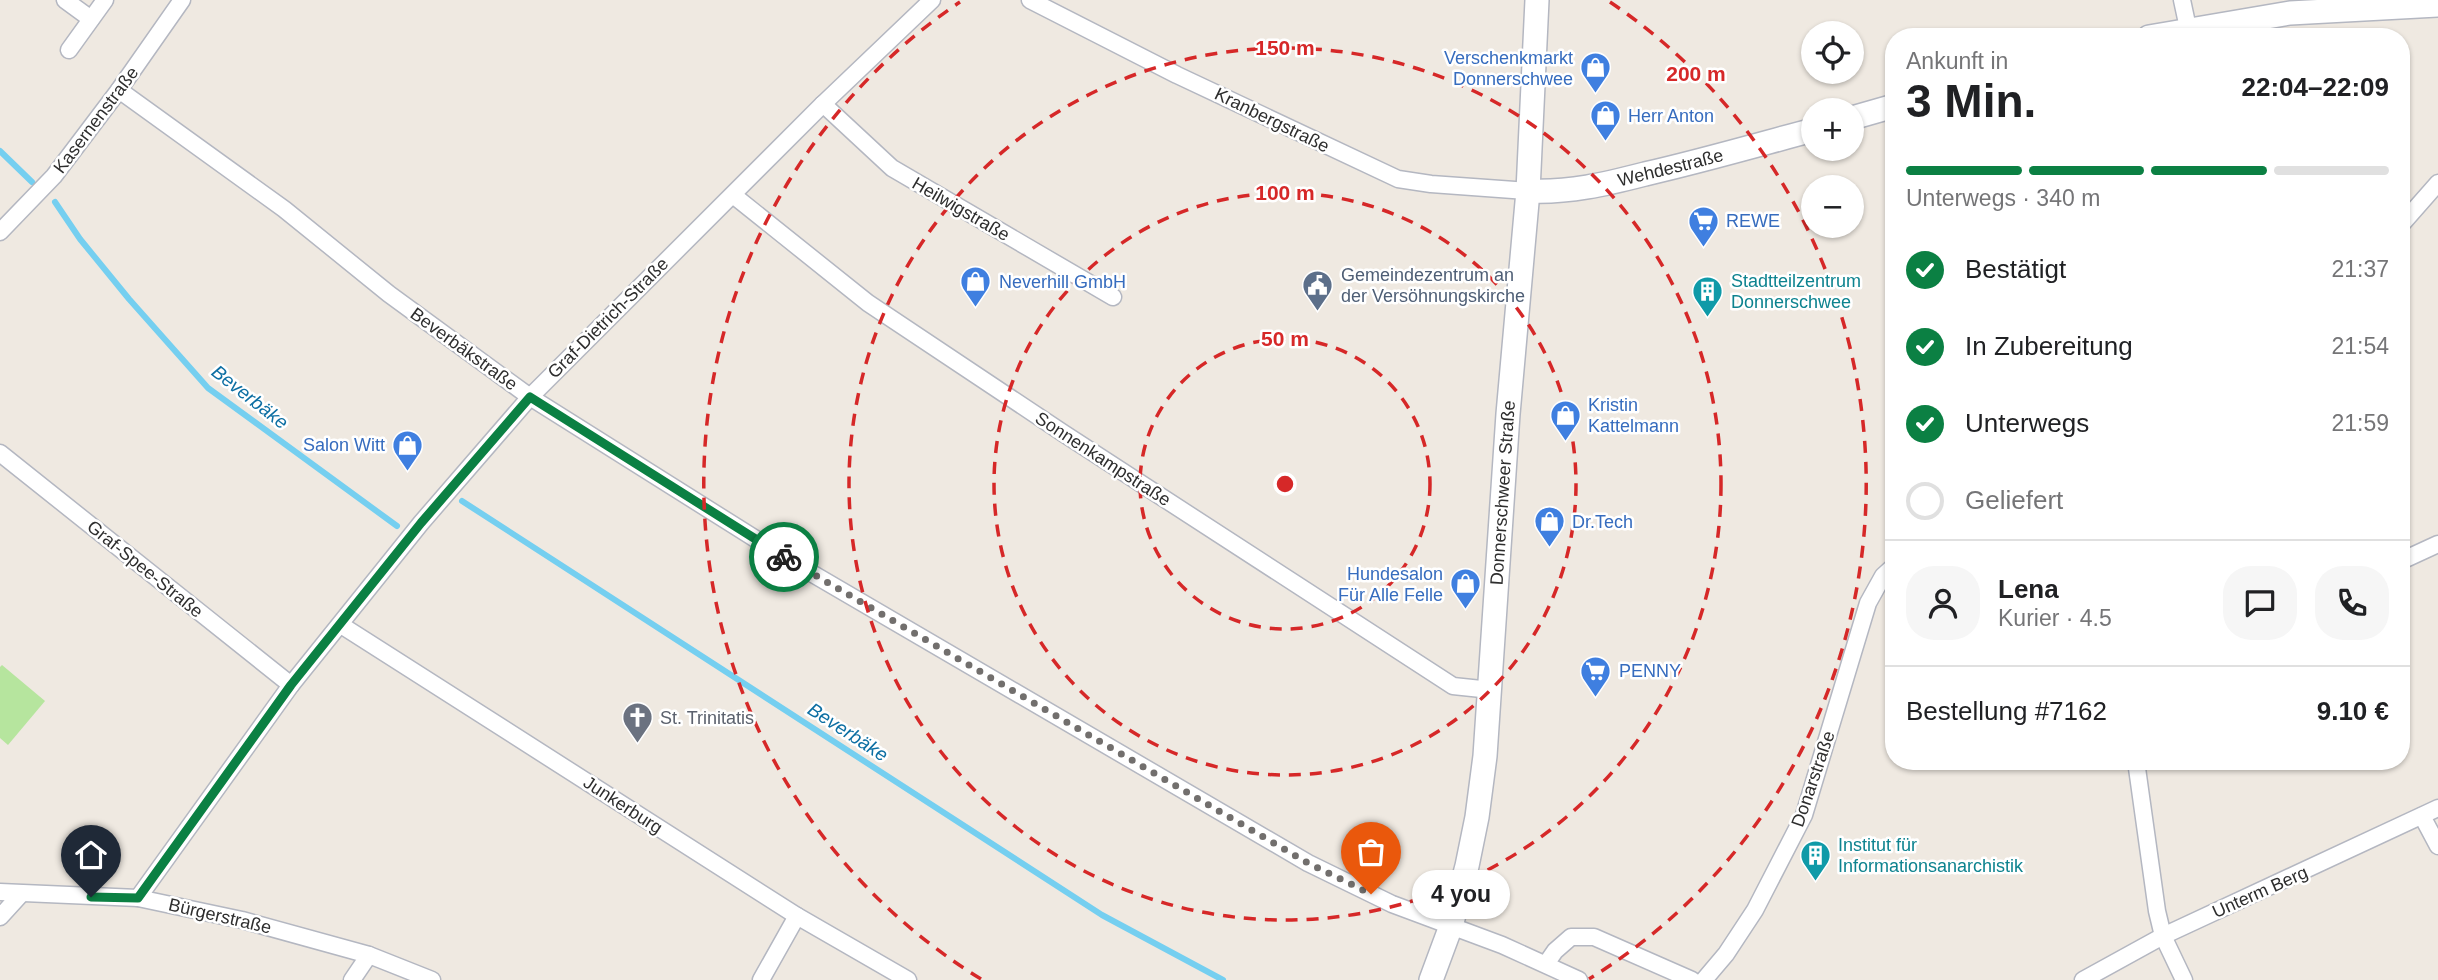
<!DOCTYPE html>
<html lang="de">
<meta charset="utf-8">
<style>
:root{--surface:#fff;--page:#f6f6f6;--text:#202124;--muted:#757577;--line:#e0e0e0;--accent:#0b8043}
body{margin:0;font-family:Arial,sans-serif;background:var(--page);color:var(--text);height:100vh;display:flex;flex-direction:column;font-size:26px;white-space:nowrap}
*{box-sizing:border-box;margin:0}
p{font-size:23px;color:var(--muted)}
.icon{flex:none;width:38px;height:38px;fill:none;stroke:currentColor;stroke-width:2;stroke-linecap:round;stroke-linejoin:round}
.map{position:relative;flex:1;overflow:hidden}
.details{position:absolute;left:1885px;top:28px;width:525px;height:742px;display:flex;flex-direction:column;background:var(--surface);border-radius:28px;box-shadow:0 2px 5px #0004}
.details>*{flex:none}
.tools{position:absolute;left:1801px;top:21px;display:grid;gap:14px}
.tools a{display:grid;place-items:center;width:63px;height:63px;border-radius:50%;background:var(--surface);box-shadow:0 2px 5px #0004;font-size:35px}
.pin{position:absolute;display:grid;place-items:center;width:60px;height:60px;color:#fff;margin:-72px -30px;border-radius:50% 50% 50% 0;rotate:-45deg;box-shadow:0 0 7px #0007}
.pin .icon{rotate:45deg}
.courier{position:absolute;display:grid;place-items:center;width:70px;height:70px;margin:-35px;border:5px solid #0b8043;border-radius:50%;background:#fff;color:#222;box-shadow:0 2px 9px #0007}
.bubble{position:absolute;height:49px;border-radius:24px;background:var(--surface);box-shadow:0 2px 5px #0004;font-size:23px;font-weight:800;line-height:49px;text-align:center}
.overview em{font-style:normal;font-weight:800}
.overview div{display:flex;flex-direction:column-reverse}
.overview{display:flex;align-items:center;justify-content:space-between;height:119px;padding:0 21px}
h1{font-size:46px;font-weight:800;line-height:52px}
.bar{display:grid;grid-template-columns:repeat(4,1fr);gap:10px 7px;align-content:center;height:84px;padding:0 21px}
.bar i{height:9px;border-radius:5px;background:var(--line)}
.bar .active{background:var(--accent)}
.bar p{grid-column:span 4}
.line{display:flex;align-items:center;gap:18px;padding:0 21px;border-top:2px solid var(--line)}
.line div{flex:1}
.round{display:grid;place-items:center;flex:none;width:74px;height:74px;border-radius:28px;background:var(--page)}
ol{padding:0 21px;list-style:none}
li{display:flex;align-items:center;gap:21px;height:77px}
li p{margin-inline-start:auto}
li .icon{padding:7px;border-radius:50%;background:var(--accent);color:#fff;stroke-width:4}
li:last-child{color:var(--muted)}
li i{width:38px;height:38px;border:4px solid var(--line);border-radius:50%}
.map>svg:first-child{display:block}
</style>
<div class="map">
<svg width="2438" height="980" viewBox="0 0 2438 980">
<rect width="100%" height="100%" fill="#efe9e1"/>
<polygon fill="#b6e59e" points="2,665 45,701 8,745 0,738 0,667"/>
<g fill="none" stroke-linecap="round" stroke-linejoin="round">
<g stroke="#75cff0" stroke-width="6">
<polyline points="0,151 32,182"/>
<polyline points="55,202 80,239 129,299 208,388 397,526"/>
<polyline points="462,501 1102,915 1223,980"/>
</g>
<defs>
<g id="street">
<polyline points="65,0 91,19"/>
<polyline points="1030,0 1177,75 1398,179 1431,184 1528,191"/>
<polyline points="2182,0 2188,28"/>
<polyline points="69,50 105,0"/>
<polyline points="119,90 284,209 389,294 530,397 789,560 1308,863 1392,904 1502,945 1579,980"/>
<polyline points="823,104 892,168 1113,297"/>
<polyline points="733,195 868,303 1063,433 1453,686 1491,690"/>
<polyline points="2401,225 2438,183"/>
<polyline points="0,232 54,176 119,90 182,0"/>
<polyline points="0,453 291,685"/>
<polyline points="2401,561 2438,544"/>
<polyline points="341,625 797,916 908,980"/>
<polyline points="2136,761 2157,911 2163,936 2184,980"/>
<polyline points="2422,816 2438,846"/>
<polyline points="0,892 138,898 242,920 369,955 432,980"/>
<polyline points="138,898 291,685 421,523 530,397 823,104 932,0"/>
<polyline points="0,917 21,894"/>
<polyline points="1546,964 1555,951 1571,937 1594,937 1692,980"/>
<polyline points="352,980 369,955"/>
<polyline points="761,980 797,916"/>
<polyline points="1704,980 1726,954 1755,910 1804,815 1868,603 1883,576 1894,566"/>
<polyline points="2083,980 2163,936 2438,808"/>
</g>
<g id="secondary">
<polyline points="2149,37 2290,13 2438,5"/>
<polyline points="1852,118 1894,106"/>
<path id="s1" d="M1528 191C1569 193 1606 184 1645 174 1702 161 1757 145 1813 130"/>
<path id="s2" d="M1431 980 1451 926 1467 866 1477 817 1485 756 1508 414 1528 191 1537 0"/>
</g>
</defs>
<use href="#street" stroke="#b4b7c1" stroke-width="19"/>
<use href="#secondary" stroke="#b4b7c1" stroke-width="26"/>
<use href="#street" stroke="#fff" stroke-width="16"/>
<use href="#secondary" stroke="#fff" stroke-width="23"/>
</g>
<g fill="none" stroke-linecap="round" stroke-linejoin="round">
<polyline stroke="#726f6d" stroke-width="7" stroke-dasharray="0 12.6" points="784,557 1308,863 1371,894"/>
<polyline stroke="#0b8043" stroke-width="9" points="91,897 138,898 291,685 421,523 530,397 784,557"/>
</g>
<g fill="none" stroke="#d62828" stroke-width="3.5" stroke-dasharray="12 9">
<circle cx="1285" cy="484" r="145"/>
<circle cx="1285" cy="484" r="291"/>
<circle cx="1285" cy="484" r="436"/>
<path d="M981 979A581 581 0 0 1 960 2M1610 2A581 581 0 0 1 1589 979"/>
</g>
<defs>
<symbol id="shop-pin" viewBox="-11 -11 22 30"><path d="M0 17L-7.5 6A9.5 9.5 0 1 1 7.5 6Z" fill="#3f7fe0" stroke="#fff"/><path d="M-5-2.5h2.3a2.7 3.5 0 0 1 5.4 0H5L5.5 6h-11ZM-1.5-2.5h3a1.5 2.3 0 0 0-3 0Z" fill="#fff"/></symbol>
<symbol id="supermarket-pin" viewBox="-11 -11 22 30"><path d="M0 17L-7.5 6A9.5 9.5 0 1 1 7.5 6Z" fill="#3f7fe0" stroke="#fff"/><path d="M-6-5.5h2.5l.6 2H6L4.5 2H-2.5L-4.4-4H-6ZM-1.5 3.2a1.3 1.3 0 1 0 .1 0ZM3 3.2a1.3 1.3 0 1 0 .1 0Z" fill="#fff"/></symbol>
<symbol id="civic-pin" viewBox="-11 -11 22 30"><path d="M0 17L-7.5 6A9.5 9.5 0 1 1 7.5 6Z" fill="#5c6f8a" stroke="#fff"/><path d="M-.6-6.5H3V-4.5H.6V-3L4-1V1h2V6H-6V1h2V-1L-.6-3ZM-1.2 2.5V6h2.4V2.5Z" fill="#fff"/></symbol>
<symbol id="building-pin" viewBox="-11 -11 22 30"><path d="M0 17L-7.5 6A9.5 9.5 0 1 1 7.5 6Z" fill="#0f9aa8" stroke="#fff"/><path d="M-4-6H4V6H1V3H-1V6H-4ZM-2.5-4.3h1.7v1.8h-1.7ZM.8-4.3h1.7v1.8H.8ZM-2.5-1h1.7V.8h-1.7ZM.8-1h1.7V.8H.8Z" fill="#fff"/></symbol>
<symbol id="church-pin" viewBox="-11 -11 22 30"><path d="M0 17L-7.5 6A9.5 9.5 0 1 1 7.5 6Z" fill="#6b7280" stroke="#fff"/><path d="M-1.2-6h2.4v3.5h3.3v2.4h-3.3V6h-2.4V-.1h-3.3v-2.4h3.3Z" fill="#fff"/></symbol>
</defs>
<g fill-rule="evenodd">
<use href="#shop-pin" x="1578" y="50" width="35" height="47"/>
<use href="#shop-pin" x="1588" y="98" width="35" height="47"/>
<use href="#supermarket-pin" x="1686" y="204" width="35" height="47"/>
<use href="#shop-pin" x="958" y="264" width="35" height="47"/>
<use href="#civic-pin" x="1300" y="268" width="35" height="47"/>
<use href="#building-pin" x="1690" y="274" width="35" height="47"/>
<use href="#shop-pin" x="1548" y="398" width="35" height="47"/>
<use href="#shop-pin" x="390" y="428" width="35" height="47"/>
<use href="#shop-pin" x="1532" y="504" width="35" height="47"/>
<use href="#shop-pin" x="1448" y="566" width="35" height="47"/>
<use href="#supermarket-pin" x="1578" y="654" width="35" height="47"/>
<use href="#church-pin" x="620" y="700" width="35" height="47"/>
<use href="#building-pin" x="1798" y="838" width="35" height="47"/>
</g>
<g text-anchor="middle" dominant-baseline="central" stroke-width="5" stroke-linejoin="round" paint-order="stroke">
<g font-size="18" fill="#366cbe" stroke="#fff" text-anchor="start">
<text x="1573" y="58" text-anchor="end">Verschenkmarkt<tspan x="1573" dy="21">Donnerschwee</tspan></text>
<text x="1628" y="116">Herr Anton</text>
<text x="1726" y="221">REWE</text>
<text x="999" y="282">Neverhill GmbH</text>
<text x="1588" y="405">Kristin<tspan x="1588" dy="21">Kattelmann</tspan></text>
<text x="385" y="445" text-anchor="end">Salon Witt</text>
<text x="1572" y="522">Dr.Tech</text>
<text x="1443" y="574" text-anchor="end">Hundesalon<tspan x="1443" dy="21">Für Alle Felle</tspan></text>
<text x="1619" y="671">PENNY</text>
</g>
<g font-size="18" fill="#2e2e2e" stroke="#fff">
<text transform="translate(96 120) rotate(-53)">Kasernenstraße</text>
<text transform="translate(1272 120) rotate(26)">Kranbergstraße</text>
<text stroke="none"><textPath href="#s1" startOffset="145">Wehdestraße</textPath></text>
<text transform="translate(961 209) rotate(30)">Heilwigstraße</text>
<text transform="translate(608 318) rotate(-45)">Graf-Dietrich-Straße</text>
<text transform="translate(464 349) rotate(36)">Beverbäkstraße</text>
<text transform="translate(1103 459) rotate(33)">Sonnenkampstraße</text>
<text stroke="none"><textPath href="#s2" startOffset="495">Donnerschweer Straße</textPath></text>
<text transform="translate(145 569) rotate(39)">Graf-Spee-Straße</text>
<text transform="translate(1813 779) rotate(-71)">Donarstraße</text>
<text transform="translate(623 805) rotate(33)">Junkerburg</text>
<text transform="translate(2260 892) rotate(-24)">Unterm Berg</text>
<text transform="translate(220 916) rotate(13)">Bürgerstraße</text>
</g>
<g font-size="18" fill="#4e5e75" stroke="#fff" text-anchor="start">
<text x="1341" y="275">Gemeindezentrum an<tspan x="1341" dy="21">der Versöhnungskirche</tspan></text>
</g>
<g font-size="18" fill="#0d838f" stroke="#fff" text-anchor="start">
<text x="1731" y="281">Stadtteilzentrum<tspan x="1731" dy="21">Donnerschwee</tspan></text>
<text x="1838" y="845">Institut für<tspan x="1838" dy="21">Informationsanarchistik</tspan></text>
</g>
<g font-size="18" fill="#5b616d" stroke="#fff" text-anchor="start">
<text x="660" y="718">St. Trinitatis</text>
</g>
<g font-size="19" font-style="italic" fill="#0d6fa3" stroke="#fff">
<text transform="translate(250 397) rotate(38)">Beverbäke</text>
<text transform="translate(848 732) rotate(33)">Beverbäke</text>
</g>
</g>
<circle cx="1285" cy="484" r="10" fill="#d62828" stroke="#fff" stroke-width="3.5"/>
<g font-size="21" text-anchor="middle" font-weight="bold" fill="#d62828" stroke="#fff" stroke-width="5" stroke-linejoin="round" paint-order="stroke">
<text x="1285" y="55">150 m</text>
<text x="1696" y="81">200 m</text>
<text x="1285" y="200">100 m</text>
<text x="1285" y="346">50 m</text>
</g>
</svg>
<div class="tools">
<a><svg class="icon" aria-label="locate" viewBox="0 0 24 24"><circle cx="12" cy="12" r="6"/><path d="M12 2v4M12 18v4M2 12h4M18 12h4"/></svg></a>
<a>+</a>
<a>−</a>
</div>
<div class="pin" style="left:1371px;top:894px;background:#ea580c"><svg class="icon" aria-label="bag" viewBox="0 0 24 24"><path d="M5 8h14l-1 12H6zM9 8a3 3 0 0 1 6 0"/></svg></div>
<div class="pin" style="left:91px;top:897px;background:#1f2937"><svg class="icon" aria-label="home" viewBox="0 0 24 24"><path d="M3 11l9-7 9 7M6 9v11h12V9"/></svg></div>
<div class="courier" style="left:784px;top:557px"><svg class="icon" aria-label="bike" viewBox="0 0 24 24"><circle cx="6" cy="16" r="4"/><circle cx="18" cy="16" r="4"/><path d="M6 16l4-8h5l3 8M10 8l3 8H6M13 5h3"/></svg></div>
<div class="bubble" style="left:1412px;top:870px;width:98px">4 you</div>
<section class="details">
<div class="overview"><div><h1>3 Min.</h1><p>Ankunft in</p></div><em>22:04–22:09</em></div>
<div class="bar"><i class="active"></i><i class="active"></i><i class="active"></i><i></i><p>Unterwegs · 340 m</p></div>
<ol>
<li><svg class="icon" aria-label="check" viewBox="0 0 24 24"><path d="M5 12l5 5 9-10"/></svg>Bestätigt<p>21:37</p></li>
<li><svg class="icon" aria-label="check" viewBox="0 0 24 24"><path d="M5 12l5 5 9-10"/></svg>In Zubereitung<p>21:54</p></li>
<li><svg class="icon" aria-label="check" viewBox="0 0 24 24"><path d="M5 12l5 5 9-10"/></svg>Unterwegs<p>21:59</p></li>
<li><i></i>Geliefert</li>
</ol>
<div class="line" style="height:126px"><a class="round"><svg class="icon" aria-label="person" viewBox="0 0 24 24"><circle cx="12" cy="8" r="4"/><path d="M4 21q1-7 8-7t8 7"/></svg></a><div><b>Lena</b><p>Kurier · 4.5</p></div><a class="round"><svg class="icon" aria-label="chat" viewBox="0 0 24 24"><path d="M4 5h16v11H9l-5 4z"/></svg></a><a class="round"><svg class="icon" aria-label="phone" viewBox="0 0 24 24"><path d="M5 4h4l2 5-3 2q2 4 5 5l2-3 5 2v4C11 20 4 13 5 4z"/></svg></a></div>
<div class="line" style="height:91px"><div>Bestellung #7162</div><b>9.10 €</b></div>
</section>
</div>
